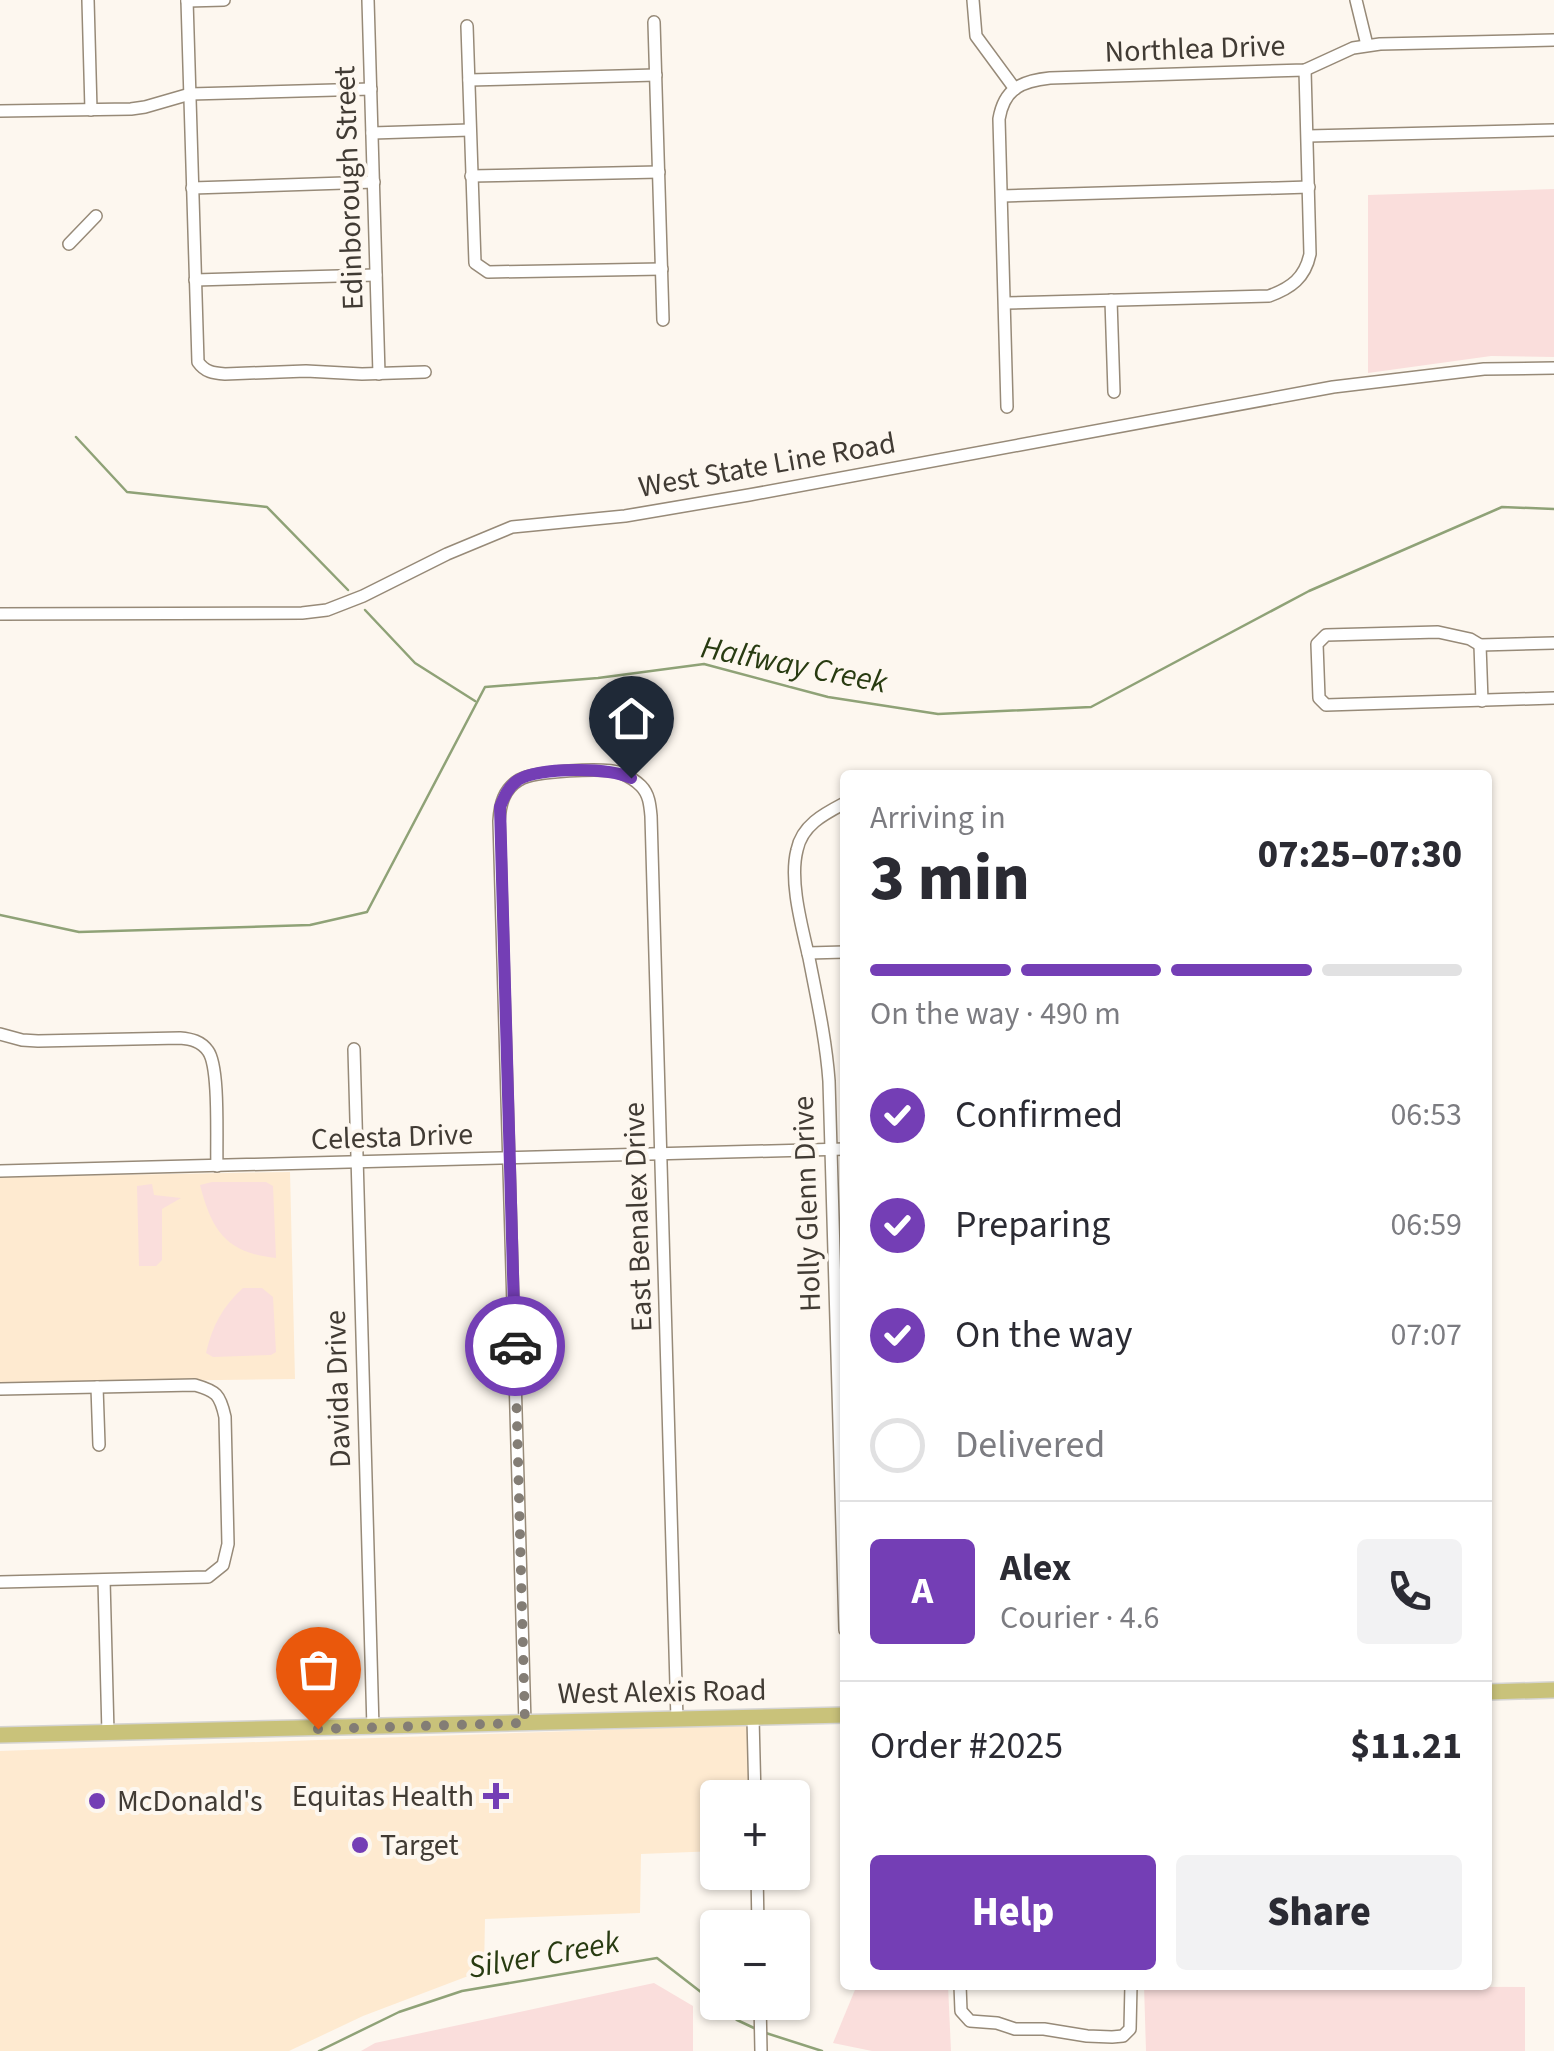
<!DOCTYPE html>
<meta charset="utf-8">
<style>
:root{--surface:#fff;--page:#f2f2f3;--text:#2b2b33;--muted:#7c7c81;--line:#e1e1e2;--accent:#743eb5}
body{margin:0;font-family:"Source Sans 3",sans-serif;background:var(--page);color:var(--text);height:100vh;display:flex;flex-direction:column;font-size:38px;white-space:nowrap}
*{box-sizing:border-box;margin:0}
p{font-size:32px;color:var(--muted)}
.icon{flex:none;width:55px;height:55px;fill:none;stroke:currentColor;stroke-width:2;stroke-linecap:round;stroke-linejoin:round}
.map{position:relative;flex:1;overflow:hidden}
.panel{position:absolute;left:840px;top:770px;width:652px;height:1220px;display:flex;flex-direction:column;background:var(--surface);border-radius:10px;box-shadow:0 2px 8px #0004}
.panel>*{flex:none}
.fabs{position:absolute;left:700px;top:1780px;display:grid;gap:20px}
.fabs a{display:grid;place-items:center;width:110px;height:110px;border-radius:10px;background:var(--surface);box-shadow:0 2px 8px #0004;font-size:50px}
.pin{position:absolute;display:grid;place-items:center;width:85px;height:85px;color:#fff;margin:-102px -42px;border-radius:50% 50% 50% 0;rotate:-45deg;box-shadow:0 0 10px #0007}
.pin .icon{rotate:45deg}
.courier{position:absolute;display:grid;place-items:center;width:100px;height:100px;margin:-50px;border:8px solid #743eb5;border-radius:50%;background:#fff;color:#222;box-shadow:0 2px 12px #0007}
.summary em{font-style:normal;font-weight:800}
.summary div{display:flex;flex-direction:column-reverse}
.summary{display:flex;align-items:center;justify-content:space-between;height:170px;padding:0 30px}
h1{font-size:65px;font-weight:800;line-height:75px}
.bar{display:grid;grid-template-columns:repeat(4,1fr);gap:15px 10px;align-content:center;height:120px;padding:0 30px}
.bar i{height:12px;border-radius:8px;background:var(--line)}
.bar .current{background:var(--accent)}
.bar p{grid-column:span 4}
.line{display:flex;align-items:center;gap:25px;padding:0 30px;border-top:2px solid var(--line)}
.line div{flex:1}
.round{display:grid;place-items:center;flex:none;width:105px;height:105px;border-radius:10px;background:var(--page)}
ol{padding:0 30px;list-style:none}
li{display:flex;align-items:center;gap:30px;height:110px}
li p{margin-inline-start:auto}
li .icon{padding:10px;border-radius:50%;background:var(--accent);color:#fff;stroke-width:4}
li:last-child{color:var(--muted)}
li i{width:55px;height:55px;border:5px solid var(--line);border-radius:50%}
.primary-button{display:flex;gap:20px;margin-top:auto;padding:20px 30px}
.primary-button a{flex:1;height:115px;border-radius:10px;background:var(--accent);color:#fff;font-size:40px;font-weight:800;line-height:115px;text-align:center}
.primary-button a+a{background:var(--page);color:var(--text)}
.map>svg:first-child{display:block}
</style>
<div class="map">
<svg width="1554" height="2051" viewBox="0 0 1554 2051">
<rect width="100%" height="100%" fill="#fdf7ef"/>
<g fill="#feead0">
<polygon points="290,1172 295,1379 0,1383 0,1177"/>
<polygon points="749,1725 748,1797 718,1798 717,1851 641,1854 640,1913 485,1919 484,1970 363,2016 289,2051 0,2051 0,1751"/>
</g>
<g fill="#fadedc">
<polygon points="1554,189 1554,357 1491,356 1368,373 1368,195"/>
<path d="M212 1182H266L273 1186 276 1258C226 1253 212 1231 200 1185Z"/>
<polygon points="152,1184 154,1195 181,1198 162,1209 162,1260 156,1266 139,1266 137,1186"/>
<path d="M243 1288H262L273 1297 276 1352 271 1355 213 1357 206 1353C212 1326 223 1306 243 1288Z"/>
<polygon points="654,1983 693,2006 693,2051 361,2051 375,2043"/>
<polygon points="857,1985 948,1985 951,2051 872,2051 833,2043"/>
<polygon points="1144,1985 1525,1987 1525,2051 1146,2051"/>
</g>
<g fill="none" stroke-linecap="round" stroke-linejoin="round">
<g stroke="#8fa277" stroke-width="2.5">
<polyline points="76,437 127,492 267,507 348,590"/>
<polyline points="365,610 415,663 475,701"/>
<polyline points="0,915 79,932 310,925 367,912 485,687 598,678 704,664 828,697 938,714 1091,707 1309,591 1502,507 1554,509"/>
<polyline points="766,2033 822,2051"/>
<polyline points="319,2051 399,2012 462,1991 657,1958 737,2020 754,2028"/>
</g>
<defs>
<g id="minor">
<polyline points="88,0 91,110"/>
<path d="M187 0 198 362C205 372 213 373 225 374L306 371 362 374 425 372"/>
<polyline points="368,0 379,374"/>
<polyline points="973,0 976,36 1015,89"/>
<polyline points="1356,0 1367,45"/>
<polyline points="187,1 224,0"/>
<polyline points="654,22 663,320"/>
<polyline points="467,26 475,263 488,272 662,269"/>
<polyline points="469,80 656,75"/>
<polyline points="0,111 131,109 145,107 190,94 371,89"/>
<polyline points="372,133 470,130"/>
<polyline points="1308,136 1554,130"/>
<polyline points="471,176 659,172"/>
<polyline points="192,188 374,182"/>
<polyline points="1002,196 1309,187"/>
<polyline points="69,244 96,216"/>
<polyline points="195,280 376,275"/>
<polyline points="1111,300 1114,392"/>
<path d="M1005 303 1269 296C1291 288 1305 278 1310 254L1305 70"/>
<path d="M1007 407 999 119C1004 89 1021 81 1050 78L1305 70 1353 48 1380 44 1554 40"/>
<polyline points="0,614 302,613 327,610 363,596 447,554 512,527 625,516 749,495 1333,387 1484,369 1554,368"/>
<polyline points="1554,643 1480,645 1470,639 1438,632 1326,635 1317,644 1319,698 1326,705 1554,698"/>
<polyline points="1480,645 1482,701"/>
<path d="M845 803C824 814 802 825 797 850 789 881 802 927 809 958 817 999 826 1040 829 1081L845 1630"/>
<polyline points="808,953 845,952"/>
<path d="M0 1034 22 1040 38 1041 180 1038C191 1039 201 1041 208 1051 220 1067 216 1143 217 1166"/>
<polyline points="354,1049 373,1728"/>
<polyline points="0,1171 845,1149"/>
<polyline points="97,1387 99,1445"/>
<path d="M0 1389 195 1385C216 1391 220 1394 225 1417L228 1544 223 1565 208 1577 0 1582"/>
<polyline points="104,1580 108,1733"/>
<polyline points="753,1718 755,1798"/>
<path d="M525 1723 499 821C500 804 504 789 519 780 533 771 605 767 621 773 628 776 636 781 641 786 649 794 650 805 651 816L677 1720"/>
<polyline points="757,1872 758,1928"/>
<polyline points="960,1985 961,2011 970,2021 997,2023 1015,2029 1044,2029 1087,2036 1112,2037 1123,2036 1130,2029 1131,1985"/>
<polyline points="760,2002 761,2051"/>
</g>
<g id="major">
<polyline points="1488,1692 1554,1690"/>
<polyline points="0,1735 845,1715"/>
</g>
</defs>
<use href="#minor" stroke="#978a78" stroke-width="14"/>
<use href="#major" stroke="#d5d4d2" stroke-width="18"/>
<use href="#minor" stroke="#fff" stroke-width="11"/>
<use href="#major" stroke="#c9c27a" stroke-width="15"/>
</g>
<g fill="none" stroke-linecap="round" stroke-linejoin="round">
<polyline stroke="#837d75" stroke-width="10" stroke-dasharray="0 18" points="318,1729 525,1723 515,1346"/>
<path stroke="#743eb5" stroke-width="12" d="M515 1346 500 807C504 797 508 787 518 780 539 767 609 767 631 778"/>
</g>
<g fill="#743eb5" stroke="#fdf7ef" stroke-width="4">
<path d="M491 1781h10v10h10v10h-10v10h-10v-10h-10v-10h10z"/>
<circle cx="97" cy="1801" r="10"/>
<circle cx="360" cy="1845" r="10"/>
</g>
<g text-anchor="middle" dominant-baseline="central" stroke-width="8" stroke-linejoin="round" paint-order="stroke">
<g font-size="30" fill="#413b34" stroke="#fdf7ef">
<text transform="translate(1195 49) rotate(-2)">Northlea Drive</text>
<text transform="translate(349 188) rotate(-92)">Edinborough Street</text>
<text transform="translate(767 465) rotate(-10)">West State Line Road</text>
<text transform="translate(392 1137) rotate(-2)">Celesta Drive</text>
<text transform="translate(807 1204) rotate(-92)">Holly Glenn Drive</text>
<text transform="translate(638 1217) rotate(-92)">East Benalex Drive</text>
<text transform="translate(338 1389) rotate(-92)">Davida Drive</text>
<text transform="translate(662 1692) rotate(-1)">West Alexis Road</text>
</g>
<g font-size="30" fill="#413b34" stroke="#fdf7ef" text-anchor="start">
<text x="474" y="1796" text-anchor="end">Equitas Health</text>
<text x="117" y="1801">McDonald's</text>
<text x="380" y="1845">Target</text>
</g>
<g font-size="32" font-style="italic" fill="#283b11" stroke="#fdf7ef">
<text transform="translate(794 665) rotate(11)">Halfway Creek</text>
<text transform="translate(544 1955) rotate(-10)">Silver Creek</text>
</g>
</g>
</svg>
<div class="fabs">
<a>+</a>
<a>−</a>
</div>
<div class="pin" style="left:318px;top:1729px;background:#ea580c"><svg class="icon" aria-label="bag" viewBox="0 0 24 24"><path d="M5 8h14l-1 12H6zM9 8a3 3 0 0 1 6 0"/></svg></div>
<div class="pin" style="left:631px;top:778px;background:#1f2937"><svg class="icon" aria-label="home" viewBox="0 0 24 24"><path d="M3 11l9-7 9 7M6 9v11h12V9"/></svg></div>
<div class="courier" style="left:515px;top:1346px"><svg class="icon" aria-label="car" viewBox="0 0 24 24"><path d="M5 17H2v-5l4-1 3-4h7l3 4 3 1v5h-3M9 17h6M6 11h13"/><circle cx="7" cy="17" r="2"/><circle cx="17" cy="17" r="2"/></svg></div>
<section class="panel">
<div class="summary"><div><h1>3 min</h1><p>Arriving in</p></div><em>07:25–07:30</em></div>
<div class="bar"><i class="current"></i><i class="current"></i><i class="current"></i><i></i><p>On the way · 490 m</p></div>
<ol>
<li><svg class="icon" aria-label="check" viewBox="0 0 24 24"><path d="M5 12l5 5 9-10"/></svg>Confirmed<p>06:53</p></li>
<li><svg class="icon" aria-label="check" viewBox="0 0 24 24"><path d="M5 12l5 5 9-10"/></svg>Preparing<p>06:59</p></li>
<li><svg class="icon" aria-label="check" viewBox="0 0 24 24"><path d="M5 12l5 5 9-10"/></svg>On the way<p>07:07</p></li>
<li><i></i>Delivered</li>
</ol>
<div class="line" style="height:180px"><b class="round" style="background:var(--accent);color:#fff">A</b><div><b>Alex</b><p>Courier · 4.6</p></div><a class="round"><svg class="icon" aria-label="phone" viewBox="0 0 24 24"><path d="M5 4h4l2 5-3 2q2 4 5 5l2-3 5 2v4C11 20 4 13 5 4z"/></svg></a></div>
<div class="line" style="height:130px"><div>Order #2025</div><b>$11.21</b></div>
<div class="primary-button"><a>Help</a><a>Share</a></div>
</section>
</div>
